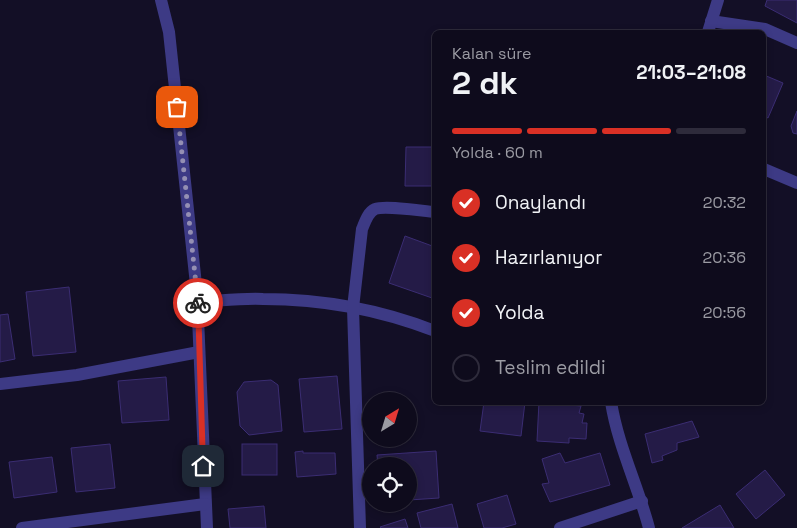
<!DOCTYPE html>
<html lang="tr">
<meta charset="utf-8">
<style>
:root{--surface:#0e0b1c;--page:#171425;--text:#f1f3f6;--muted:#9b9ba3;--line:#2e2b3b;--accent:#d93025}
body{margin:0;font-family:"Space Grotesk",sans-serif;background:var(--page);color:var(--text);height:100vh;display:flex;flex-direction:column;font-size:19px;white-space:nowrap}
*{box-sizing:border-box;margin:0}
p{font-size:16px;color:var(--muted)}
.icon{flex:none;width:28px;height:28px;fill:none;stroke:currentColor;stroke-width:2;stroke-linecap:round;stroke-linejoin:round}
.map{position:relative;flex:1;overflow:hidden}
.drawer{position:absolute;left:432px;top:30px;width:334px;height:375px;display:flex;flex-direction:column;background:var(--surface);border-radius:8px;box-shadow:0 2px 8px #0003,0 0 0 1px var(--line)}
.drawer>*{flex:none}
.needle{width:32px;rotate:38deg}
.buttons{position:absolute;left:362px;top:392px;display:grid;gap:10px}
.buttons a{display:grid;place-items:center;width:55px;height:55px;border-radius:50%;background:var(--surface);box-shadow:0 2px 8px #0003,0 0 0 1px var(--line);font-size:25px}
.pin{position:absolute;display:grid;place-items:center;width:42px;height:42px;color:#fff;margin:-21px;border-radius:10px;box-shadow:0 2px 8px #0006}
.courier{position:absolute;display:grid;place-items:center;width:50px;height:50px;margin:-25px;border:4px solid #d93025;border-radius:50%;background:#fff;color:#222;box-shadow:0 1px 6px #0007}
.headline em{font-style:normal;font-weight:700}
.headline div{display:flex;flex-direction:column-reverse}
.headline{display:flex;align-items:center;justify-content:space-between;height:85px;padding:0 20px}
h1{font-size:32px;font-weight:700;line-height:38px}
.bar{display:grid;grid-template-columns:repeat(4,1fr);gap:8px 5px;align-content:center;height:60px;padding:0 20px}
.bar i{height:6px;border-radius:4px;background:var(--line)}
.bar .current{background:var(--accent)}
.bar p{grid-column:span 4}
ol{padding:0 20px;list-style:none}
li{display:flex;align-items:center;gap:15px;height:55px}
li p{margin-inline-start:auto}
li .icon{padding:5px;border-radius:50%;background:var(--accent);color:#fff;stroke-width:4}
li:last-child{color:var(--muted)}
li i{width:28px;height:28px;border:2px solid var(--line);border-radius:50%}
.map>svg:first-child{display:block}
</style>
<div class="map">
<svg width="797" height="528" viewBox="0 0 797 528">
<rect width="100%" height="100%" fill="#130f26"/>
<g fill="#241b47" stroke="#3b2d73">
<polygon points="767,0 797,0 797,23 765,6"/>
<polygon points="764,75 783,83 768,118 764,116"/>
<polygon points="797,111 797,134 793,133 791,126"/>
<polygon points="406,147 435,147 435,186 405,186"/>
<polygon points="405,236 435,247 435,299 389,283"/>
<polygon points="69,287 76,352 33,356 26,292"/>
<polygon points="8,314 15,359 0,362 0,315"/>
<polygon points="337,376 342,429 304,432 299,379"/>
<polygon points="166,377 169,420 122,423 118,381"/>
<polygon points="271,380 278,385 282,431 249,435 240,426 237,392 244,382"/>
<polygon points="484,402 525,402 521,436 480,431"/>
<polygon points="539,402 570,402 570,405 581,406 579,413 584,414 582,423 587,423 586,439 569,438 569,443 537,441"/>
<polygon points="692,421 699,437 677,443 677,450 662,456 663,460 652,463 645,434"/>
<polygon points="110,444 115,488 76,492 71,448"/>
<rect x="242" y="444" width="35" height="31"/>
<polygon points="303,451 303,453 335,453 336,474 297,477 295,452"/>
<polygon points="436,451 439,498 409,500 409,466 378,466 377,455"/>
<polygon points="560,453 565,463 600,453 610,485 550,502 542,484 549,483 542,459"/>
<polygon points="52,457 57,492 14,498 9,462"/>
<polygon points="765,470 785,495 756,519 736,494"/>
<polygon points="507,495 516,524 502,528 484,528 477,504"/>
<polygon points="452,504 458,528 421,528 417,513"/>
<polygon points="720,505 734,528 682,528"/>
<polygon points="264,506 266,528 230,528 228,509"/>
<polygon points="405,519 408,528 381,528 380,527"/>
</g>
<g fill="none" stroke-linecap="round" stroke-linejoin="round">
<g stroke="#3d3a85" stroke-width="12">
<polyline points="161,0 169,32 197,294 207,528"/>
<polyline points="711,21 765,29 797,43"/>
<polyline points="708,32 718,0"/>
<polyline points="764,169 797,183"/>
<path d="M198 302C219 301 241 298 263 299 321 299 381 310 435 331"/>
<polyline points="0,384 77,375 199,352"/>
<path d="M611 402C618 446 638 486 649 528"/>
<polyline points="22,528 205,504"/>
<path d="M360 528 353 308 362 229C365 222 368 212 375 209 385 205 422 211 435 212"/>
<polyline points="560,528 642,501"/>
</g>
</g>
<g fill="none" stroke-linecap="round" stroke-linejoin="round">
<polyline stroke="#948fb3" stroke-width="5" stroke-dasharray="0 9" points="177,107 198,303"/>
<polyline stroke="#d93025" stroke-width="6" points="198,303 203,466"/>
</g>
</svg>
<div class="buttons">
<a><svg class="needle" viewBox="-14 -14 28 28"><path d="M0-13l5 13h-10z" fill="#e53935"/><path d="M0 13l5-13h-10z" fill="#9b9ba3"/></svg></a>
<a><svg class="icon" aria-label="locate" viewBox="0 0 24 24"><circle cx="12" cy="12" r="6"/><path d="M12 2v4M12 18v4M2 12h4M18 12h4"/></svg></a>
</div>
<div class="pin" style="left:177px;top:107px;background:#ea580c"><svg class="icon" aria-label="bag" viewBox="0 0 24 24"><path d="M5 8h14l-1 12H6zM9 8a3 3 0 0 1 6 0"/></svg></div>
<div class="pin" style="left:203px;top:466px;background:#1f2937"><svg class="icon" aria-label="home" viewBox="0 0 24 24"><path d="M3 11l9-7 9 7M6 9v11h12V9"/></svg></div>
<div class="courier" style="left:198px;top:303px"><svg class="icon" aria-label="bike" viewBox="0 0 24 24"><circle cx="6" cy="16" r="4"/><circle cx="18" cy="16" r="4"/><path d="M6 16l4-8h5l3 8M10 8l3 8H6M13 5h3"/></svg></div>
<section class="drawer">
<div class="headline"><div><h1>2 dk</h1><p>Kalan süre</p></div><em>21:03–21:08</em></div>
<div class="bar"><i class="current"></i><i class="current"></i><i class="current"></i><i></i><p>Yolda · 60 m</p></div>
<ol>
<li><svg class="icon" aria-label="check" viewBox="0 0 24 24"><path d="M5 12l5 5 9-10"/></svg>Onaylandı<p>20:32</p></li>
<li><svg class="icon" aria-label="check" viewBox="0 0 24 24"><path d="M5 12l5 5 9-10"/></svg>Hazırlanıyor<p>20:36</p></li>
<li><svg class="icon" aria-label="check" viewBox="0 0 24 24"><path d="M5 12l5 5 9-10"/></svg>Yolda<p>20:56</p></li>
<li><i></i>Teslim edildi</li>
</ol>
</section>
</div>
